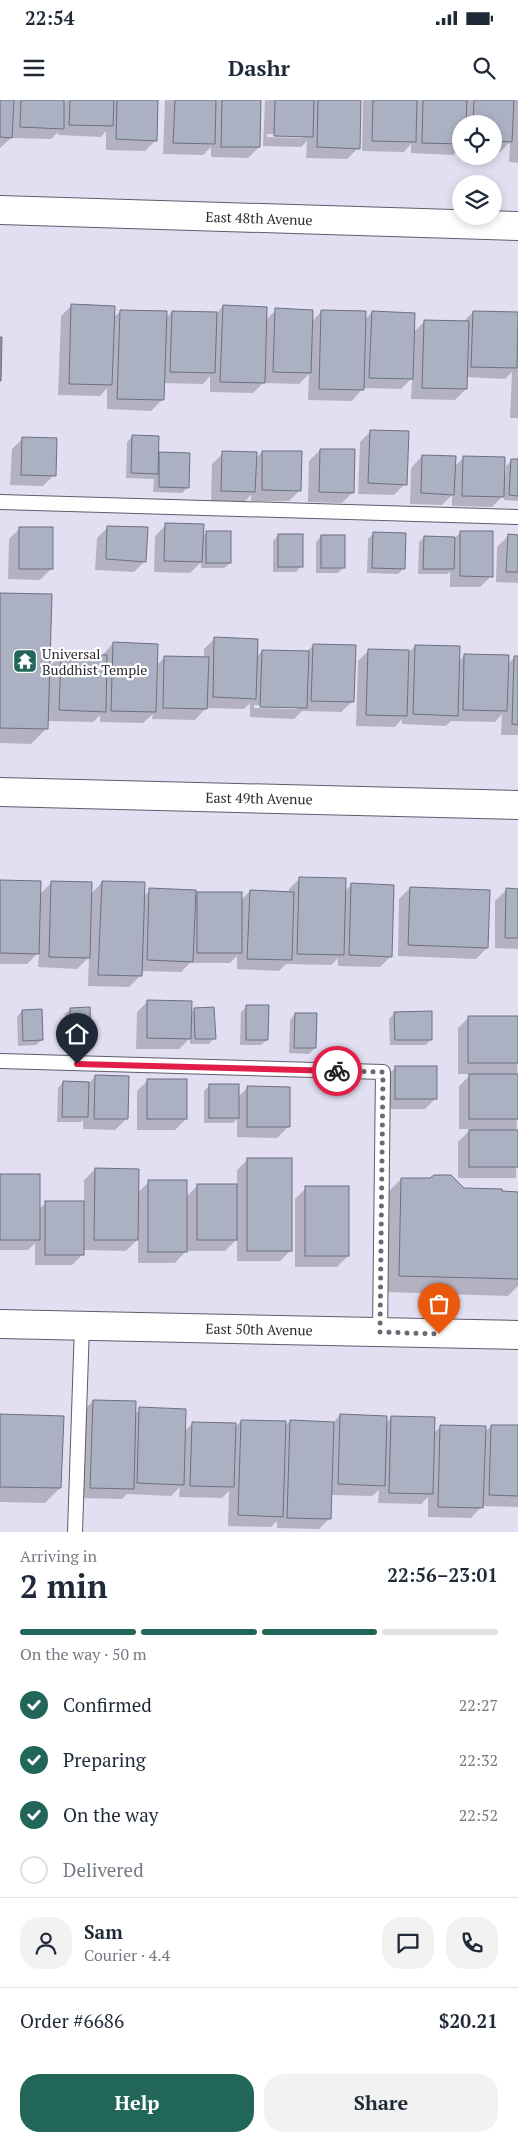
<!DOCTYPE html>
<meta charset="utf-8">
<style>
:root{--surface:#fff;--page:#f2f2f3;--text:#1f2937;--muted:#747a83;--line:#e0e1e3;--accent:#216658}
body{margin:0;font-family:"PT Serif",serif;background:var(--page);color:var(--text);height:100vh;display:flex;flex-direction:column;font-size:19px;white-space:nowrap}
*{box-sizing:border-box;margin:0}
p{font-size:16px;color:var(--muted)}
.icon{flex:none;width:28px;height:28px;fill:none;stroke:currentColor;stroke-width:2;stroke-linecap:round;stroke-linejoin:round}
.map{position:relative;height:1432px;overflow:hidden}
.panel{display:flex;flex-direction:column;background:var(--surface);flex:1}
.panel>*{flex:none}
.controls{position:absolute;left:452px;top:15px;display:grid;gap:10px}
.controls a{display:grid;place-items:center;width:50px;height:50px;border-radius:50%;background:var(--surface);box-shadow:0 2px 8px #0003;font-size:25px}
.pin{position:absolute;display:grid;place-items:center;width:42px;height:42px;color:#fff;margin:-51px -21px;border-radius:50% 50% 50% 0;rotate:-45deg;box-shadow:0 0 5px #0007}
.pin .icon{rotate:45deg}
.courier{position:absolute;display:grid;place-items:center;width:50px;height:50px;margin:-25px;border:4px solid #e11d48;border-radius:50%;background:#fff;color:#222;box-shadow:0 1px 6px #0007}
.head em{font-style:normal;font-weight:700}
.head div{display:flex;flex-direction:column-reverse}
.head{display:flex;align-items:center;justify-content:space-between;height:85px;padding:0 20px}
h1{font-size:32px;font-weight:700;line-height:38px}
.bar{display:grid;grid-template-columns:repeat(4,1fr);gap:8px 5px;align-content:center;height:60px;padding:0 20px}
.bar i{height:6px;border-radius:4px;background:var(--line)}
.bar .active{background:var(--accent)}
.bar p{grid-column:span 4}
.line{display:flex;align-items:center;gap:12px;padding:0 20px;border-top:1px solid var(--line)}
.line div{flex:1}
.round{display:grid;place-items:center;flex:none;width:52px;height:52px;border-radius:20px;background:var(--page)}
ol{padding:0 20px;list-style:none}
li{display:flex;align-items:center;gap:15px;height:55px}
li p{margin-inline-start:auto}
li .icon{padding:5px;border-radius:50%;background:var(--accent);color:#fff;stroke-width:4}
li:last-child{color:var(--muted)}
li i{width:28px;height:28px;border:2px solid var(--line);border-radius:50%}
.button{display:flex;gap:10px;margin-top:auto;padding:10px 20px}
.button a{flex:1;height:58px;border-radius:20px;background:var(--accent);color:#fff;font-size:20px;font-weight:700;line-height:58px;text-align:center}
.button a+a{background:var(--page);color:var(--text)}
.status{display:flex;justify-content:space-between;align-items:center;height:35px;padding:0 25px;background:var(--surface);direction:ltr}
.status svg{height:14px;fill:currentColor}
header{display:flex;justify-content:space-between;align-items:center;height:65px;padding:0 20px;background:var(--surface);font-size:22px;font-weight:700}
.map>svg:first-child{display:block}
</style>
<div class="status"><b>22:54</b><svg viewBox="0 0 49 12"><path d="M0 12V9h3v3zM5 12V6h3v6zM10 12V3h3v9zM15 12V0h3v12zM26 1h20v11H26zM47 4h2v5h-2z"/></svg></div>
<header><svg class="icon" aria-label="menu" viewBox="0 0 24 24"><path d="M4 6h16M4 12h16M4 18h16"/></svg>Dashr<svg class="icon" aria-label="search" viewBox="0 0 24 24"><circle cx="10" cy="10" r="6"/><path d="M15 15l6 6"/></svg></header>
<div class="map">
<svg width="518" height="1432" viewBox="0 0 518 1432">
<rect width="100%" height="100%" fill="#e2dff2"/>
<g fill="#0003" fill-rule="evenodd">
<polygon points="0,0 157,0 156,40 145,51 106,50 106,31 101,37 58,35 58,32 51,39 11,38 0,48"/>
<polygon points="165,0 259,0 259,47 248,58 211,57 211,47 203,55 163,54"/>
<path d="M265 0H360L358 48 347 59 306 58 307 41 301 47 263 46ZM267 34 303 35V38L267 37Z"/>
<polygon points="363,0 518,0 518,63 509,62 510,42 500,52 494,52 494,24 461,24 461,47 453,55 411,53 411,44 404,52 362,51"/>
<polygon points="72,205 113,218 121,211 165,219 172,212 216,214 223,206 266,220 276,210 312,221 322,211 365,220 372,212 414,232 425,221 463,222 473,212 518,228 518,318 510,318 512,272 505,279 466,277 466,289 455,300 411,299 412,278 401,289 363,288 352,301 308,300 309,274 299,284 263,283 253,293 210,292 210,276 203,284 163,283 162,300 151,311 107,309 107,288 100,296 58,295 61,216"/>
<polygon points="371,331 405,384 394,395 358,394 360,342"/>
<polygon points="133,336 158,354 189,354 188,387 182,393 153,392 154,379 126,378 127,342"/>
<polygon points="23,338 54,375 43,386 10,385 12,349"/>
<polygon points="320,350 353,392 342,403 308,402 309,361"/>
<polygon points="262,352 300,390 289,401 251,401 251,395 243,403 211,402 212,364 223,353 255,359"/>
<polygon points="422,356 454,367 463,358 503,378 505,378 506,366 512,360 518,361 518,401 504,400 504,395 492,407 452,406 452,395 442,405 410,404 411,368"/>
<polygon points="166,425 202,437 207,432 230,463 224,468 201,468 201,462 190,473 154,472 155,436"/>
<polygon points="108,427 145,461 134,472 95,470 97,438"/>
<polygon points="20,428 51,469 40,480 8,479 9,439"/>
<polygon points="461,432 491,476 480,487 450,487 450,472 447,474 418,474 419,442 424,437 455,438"/>
<polygon points="374,433 403,469 398,474 367,473 368,439"/>
<polygon points="278,435 301,466 296,472 273,472 273,441"/>
<polygon points="321,436 344,467 338,473 316,473 316,442"/>
<polygon points="508,436 518,436 518,483 496,482 497,447"/>
<path d="M0 494 48 568 61 555 102 556 113 543 156 566 165 557 204 558V549L215 538 256 557 262 551 306 552 314 545 353 601 341 612 302 611 294 619 250 617V603L244 609 206 608 195 620 152 619 153 614 143 623 100 622V615L93 622 47 621 46 629 31 644 0 643ZM254 605 297 607V609L254 608Z"/>
<polygon points="415,546 459,561 465,555 507,564 514,558 518,558 518,635 501,635 502,614 495,622 451,621 446,626 402,624 402,619 395,627 356,626 358,561 369,550 408,553"/>
<polygon points="300,778 344,792 351,785 391,856 380,867 338,866 338,858 331,865 286,864 279,871 237,869 237,856 230,863 190,863 181,872 140,871 140,876 129,887 88,886 89,857 77,869 38,867 39,852 27,864 0,864 0,781 40,794 52,782 91,794 102,782 143,797 150,790 194,797 198,794 241,800 250,791 289,793 289,789"/>
<polygon points="410,788 487,848 476,859 398,856 399,799"/>
<polygon points="506,790 518,790 518,849 495,848 495,801"/>
<polygon points="148,901 190,914 195,909 214,938 209,944 190,944 190,938 179,949 136,949 137,912"/>
<polygon points="247,906 267,940 261,945 240,945 241,912"/>
<polygon points="71,909 90,937 84,943 66,944 65,914"/>
<polygon points="22,911 42,940 36,945 18,946 17,917"/>
<polygon points="395,913 431,939 426,945 390,945 389,919"/>
<polygon points="295,914 315,948 309,954 289,953 290,920"/>
<polygon points="469,917 518,917 516,1078 458,1078 458,1042 471,1029 459,1029 459,986 471,974 458,974 458,928"/>
<polygon points="396,967 436,998 425,1009 385,1009 385,978"/>
<polygon points="95,976 126,1019 115,1030 83,1029 83,1020 81,1022 57,1022 58,988 63,982 89,983"/>
<polygon points="148,980 186,1019 175,1030 137,1030 137,991"/>
<polygon points="210,985 238,997 248,987 288,1027 277,1038 237,1037 237,1019 233,1023 204,1023 204,991"/>
<polygon points="248,1059 291,1150 280,1161 237,1161 237,1139 225,1151 186,1151 175,1163 138,1163 138,1139 126,1151 83,1150 83,1154 72,1165 35,1165 35,1143 28,1150 0,1150 0,1075 39,1109 46,1103 84,1103 84,1080 95,1069 138,1092 149,1082 186,1097 198,1085 237,1085 237,1070"/>
<polygon points="401,1079 518,1150 518,1186 508,1196 383,1192 384,1096"/>
<polygon points="306,1088 348,1156 337,1167 295,1167 295,1099"/>
<polygon points="93,1301 135,1314 140,1309 184,1332 192,1324 234,1328 241,1321 284,1327 290,1321 333,1323 340,1315 385,1324 391,1318 433,1334 441,1326 484,1333 491,1326 518,1326 518,1407 482,1406 471,1418 428,1417 428,1397 421,1404 378,1403 379,1390 372,1396 331,1395 330,1418 319,1429 277,1428 277,1421 271,1427 228,1426 229,1391 222,1398 179,1397 180,1387 171,1396 127,1394 122,1399 80,1398 82,1312"/>
<polygon points="0,1315 60,1388 45,1403 0,1402"/>
</g>
<g fill="#abb1c2" stroke="#6b7180">
<polygon points="0,0 14,0 12,38 0,37"/>
<polygon points="21,0 64,0 64,29 20,27"/>
<polygon points="70,0 114,0 113,26 69,25"/>
<polygon points="117,0 158,0 157,41 116,39"/>
<polygon points="175,0 216,0 215,44 173,43"/>
<polygon points="222,0 261,0 260,47 221,47"/>
<polygon points="275,0 314,0 313,37 274,36"/>
<polygon points="318,0 361,0 360,49 317,47"/>
<polygon points="373,0 417,0 416,42 372,41"/>
<polygon points="423,0 467,0 466,24 461,24 461,44 422,43"/>
<polygon points="474,0 514,0 512,42 494,41 494,24 473,24"/>
<polygon points="71,204 115,206 112,285 69,284"/>
<polygon points="223,205 267,207 265,283 220,282"/>
<polygon points="275,208 313,210 311,273 273,272"/>
<polygon points="120,210 167,211 164,300 117,299"/>
<polygon points="321,210 366,211 364,290 319,289"/>
<polygon points="172,211 217,212 215,273 170,272"/>
<polygon points="372,211 415,213 413,279 369,278"/>
<polygon points="473,211 518,212 517,268 471,267"/>
<polygon points="424,220 469,221 467,289 422,288"/>
<polygon points="0,237 2,237 1,281 0,281"/>
<polygon points="370,330 409,331 407,385 368,383"/>
<polygon points="132,335 159,336 158,374 131,373"/>
<polygon points="22,337 57,338 56,376 21,375"/>
<polygon points="320,349 355,349 354,393 319,392"/>
<polygon points="222,351 257,352 255,392 221,391"/>
<polygon points="262,351 302,351 301,391 262,390"/>
<polygon points="159,352 190,353 189,388 159,387"/>
<polygon points="422,355 456,356 454,395 421,393"/>
<polygon points="463,356 505,357 504,397 462,396"/>
<polygon points="511,359 518,359 518,396 509,395"/>
<polygon points="165,423 204,424 202,462 164,461"/>
<polygon points="107,426 148,427 146,462 106,459"/>
<rect x="19" y="427" width="34" height="42"/>
<rect x="206" y="431" width="25" height="32"/>
<polygon points="460,431 493,431 493,477 460,476"/>
<polygon points="373,432 406,433 405,469 372,468"/>
<rect x="278" y="434" width="25" height="33"/>
<polygon points="508,434 518,435 518,472 506,472"/>
<rect x="321" y="435" width="24" height="33"/>
<polygon points="424,436 455,437 454,469 423,469"/>
<polygon points="0,493 52,494 48,629 0,628"/>
<polygon points="214,537 258,539 256,599 213,597"/>
<polygon points="113,542 158,544 156,612 111,611"/>
<polygon points="313,544 356,545 354,602 311,601"/>
<polygon points="415,545 460,546 458,616 413,614"/>
<polygon points="368,549 409,550 407,616 366,615"/>
<polygon points="262,550 309,551 307,608 260,607"/>
<polygon points="61,554 107,555 106,612 59,610"/>
<polygon points="464,554 509,555 507,611 463,610"/>
<polygon points="164,556 209,557 207,609 163,608"/>
<polygon points="514,556 518,556 518,625 512,624"/>
<polygon points="299,777 346,778 344,855 297,854"/>
<polygon points="0,780 41,781 39,854 0,853"/>
<polygon points="51,781 92,782 90,858 49,857"/>
<polygon points="102,781 145,782 142,876 98,875"/>
<polygon points="351,783 394,785 392,857 349,855"/>
<polygon points="410,787 490,790 488,848 408,845"/>
<polygon points="149,788 196,790 193,862 147,860"/>
<polygon points="506,788 518,789 518,838 505,838"/>
<polygon points="250,790 294,792 292,860 247,859"/>
<rect x="197" y="792" width="45" height="61"/>
<polygon points="147,900 192,901 191,939 147,938"/>
<polygon points="246,905 269,905 268,940 246,940"/>
<polygon points="90,907 91,938 71,939 70,908"/>
<polygon points="214,907 216,939 195,939 194,908"/>
<polygon points="42,909 43,940 23,941 22,910"/>
<polygon points="432,911 432,940 395,940 394,912"/>
<polygon points="295,913 317,913 316,948 294,948"/>
<rect x="468" y="916" width="50" height="47"/>
<rect x="395" y="966" width="42" height="33"/>
<rect x="469" y="974" width="49" height="45"/>
<polygon points="95,975 129,976 128,1019 94,1019"/>
<rect x="147" y="979" width="40" height="40"/>
<polygon points="63,981 89,982 88,1017 62,1017"/>
<rect x="209" y="984" width="30" height="34"/>
<polygon points="247,986 290,987 290,1027 247,1027"/>
<rect x="469" y="1030" width="49" height="37"/>
<rect x="247" y="1058" width="45" height="93"/>
<polygon points="95,1068 139,1069 138,1140 94,1140"/>
<rect x="0" y="1074" width="40" height="66"/>
<polygon points="434,1075 451,1075 464,1088 502,1089 502,1091 518,1092 518,1179 399,1176 401,1078 430,1078"/>
<rect x="148" y="1080" width="39" height="72"/>
<rect x="197" y="1084" width="40" height="56"/>
<rect x="305" y="1086" width="44" height="70"/>
<rect x="45" y="1101" width="39" height="54"/>
<polygon points="93,1300 136,1301 134,1389 90,1388"/>
<polygon points="139,1307 186,1309 184,1385 137,1383"/>
<polygon points="0,1314 64,1316 61,1388 0,1387"/>
<polygon points="340,1314 387,1316 385,1386 338,1384"/>
<polygon points="391,1316 435,1317 433,1394 389,1393"/>
<polygon points="241,1320 286,1321 283,1417 238,1415"/>
<polygon points="290,1320 334,1322 331,1419 287,1418"/>
<polygon points="192,1322 236,1323 234,1387 190,1386"/>
<polygon points="440,1325 486,1326 483,1408 438,1407"/>
<polygon points="491,1325 518,1325 518,1396 489,1395"/>
</g>
<g fill="none" stroke-linecap="round" stroke-linejoin="round">
<defs>
<g id="service">
<polyline points="0,402 518,417"/>
<polyline points="0,961 383,972 380,1232"/>
<polyline points="75,1432 82,1225"/>
</g>
<g id="minor">
<polyline points="0,110 518,126"/>
<polyline points="0,1224 518,1235"/>
</g>
<polyline id="tertiary" points="0,692 518,705"/>
</defs>
<use href="#service" stroke="#5f5c6c" stroke-width="16"/>
<use href="#minor" stroke="#5f5c6c" stroke-width="30"/>
<use href="#tertiary" stroke="#5f5c6c" stroke-width="30"/>
<use href="#service" stroke="#fff" stroke-width="14"/>
<use href="#minor" stroke="#fff" stroke-width="28"/>
<use href="#tertiary" stroke="#fff" stroke-width="28"/>
</g>
<g fill="none" stroke-linecap="round" stroke-linejoin="round">
<polyline stroke="#6a6974" stroke-width="5" stroke-dasharray="0 9" points="337,971 383,972 380,1232 439,1234"/>
<polyline stroke="#e11d48" stroke-width="6" points="77,964 337,971"/>
</g>
<defs>
<symbol id="temple-square" viewBox="-11 -11 22 22"><rect x="-9" y="-9" width="18" height="18" rx="4" fill="#216658" stroke="#fff"/><path d="M0-6L5-2H3V0L6.5 2.5H4V6H1.5V3h-3V6H-4V2.5H-6.5L-3 0V-2H-5Z" fill="#fff"/></symbol>
</defs>
<g fill-rule="evenodd">
<use href="#temple-square" x="11" y="547" width="28" height="28"/>
</g>
<g text-anchor="middle" dominant-baseline="central" stroke-width="4.5" stroke-linejoin="round" paint-order="stroke">
<g font-size="14" fill="#2a2930" stroke="#fff">
<text transform="translate(259 118) rotate(2)">East 48th Avenue</text>
<text transform="translate(259 698) rotate(1)">East 49th Avenue</text>
<text transform="translate(259 1229) rotate(1)">East 50th Avenue</text>
</g>
<g font-size="14" fill="#2a2930" stroke="#fff" text-anchor="start">
<text x="42" y="553">Universal<tspan x="42" dy="16">Buddhist Temple</tspan></text>
</g>
</g>
</svg>
<div class="controls">
<a><svg class="icon" aria-label="locate" viewBox="0 0 24 24"><circle cx="12" cy="12" r="6"/><path d="M12 2v4M12 18v4M2 12h4M18 12h4"/></svg></a>
<a><svg class="icon" aria-label="layers" viewBox="0 0 24 24"><path d="M12 4l9 5-9 5-9-5zM3 14l9 5 9-5"/></svg></a>
</div>
<div class="pin" style="left:439px;top:1234px;background:#ea580c"><svg class="icon" aria-label="bag" viewBox="0 0 24 24"><path d="M5 8h14l-1 12H6zM9 8a3 3 0 0 1 6 0"/></svg></div>
<div class="pin" style="left:77px;top:964px;background:#1f2937"><svg class="icon" aria-label="home" viewBox="0 0 24 24"><path d="M3 11l9-7 9 7M6 9v11h12V9"/></svg></div>
<div class="courier" style="left:337px;top:971px"><svg class="icon" aria-label="bike" viewBox="0 0 24 24"><circle cx="6" cy="16" r="4"/><circle cx="18" cy="16" r="4"/><path d="M6 16l4-8h5l3 8M10 8l3 8H6M13 5h3"/></svg></div>
</div>
<section class="panel">
<div class="head"><div><h1>2 min</h1><p>Arriving in</p></div><em>22:56–23:01</em></div>
<div class="bar"><i class="active"></i><i class="active"></i><i class="active"></i><i></i><p>On the way · 50 m</p></div>
<ol>
<li><svg class="icon" aria-label="check" viewBox="0 0 24 24"><path d="M5 12l5 5 9-10"/></svg>Confirmed<p>22:27</p></li>
<li><svg class="icon" aria-label="check" viewBox="0 0 24 24"><path d="M5 12l5 5 9-10"/></svg>Preparing<p>22:32</p></li>
<li><svg class="icon" aria-label="check" viewBox="0 0 24 24"><path d="M5 12l5 5 9-10"/></svg>On the way<p>22:52</p></li>
<li><i></i>Delivered</li>
</ol>
<div class="line" style="height:90px"><a class="round"><svg class="icon" aria-label="person" viewBox="0 0 24 24"><circle cx="12" cy="8" r="4"/><path d="M4 21q1-7 8-7t8 7"/></svg></a><div><b>Sam</b><p>Courier · 4.4</p></div><a class="round"><svg class="icon" aria-label="chat" viewBox="0 0 24 24"><path d="M4 5h16v11H9l-5 4z"/></svg></a><a class="round"><svg class="icon" aria-label="phone" viewBox="0 0 24 24"><path d="M5 4h4l2 5-3 2q2 4 5 5l2-3 5 2v4C11 20 4 13 5 4z"/></svg></a></div>
<div class="line" style="height:65px"><div>Order #6686</div><b>$20.21</b></div>
<div class="button"><a>Help</a><a>Share</a></div>
</section>
